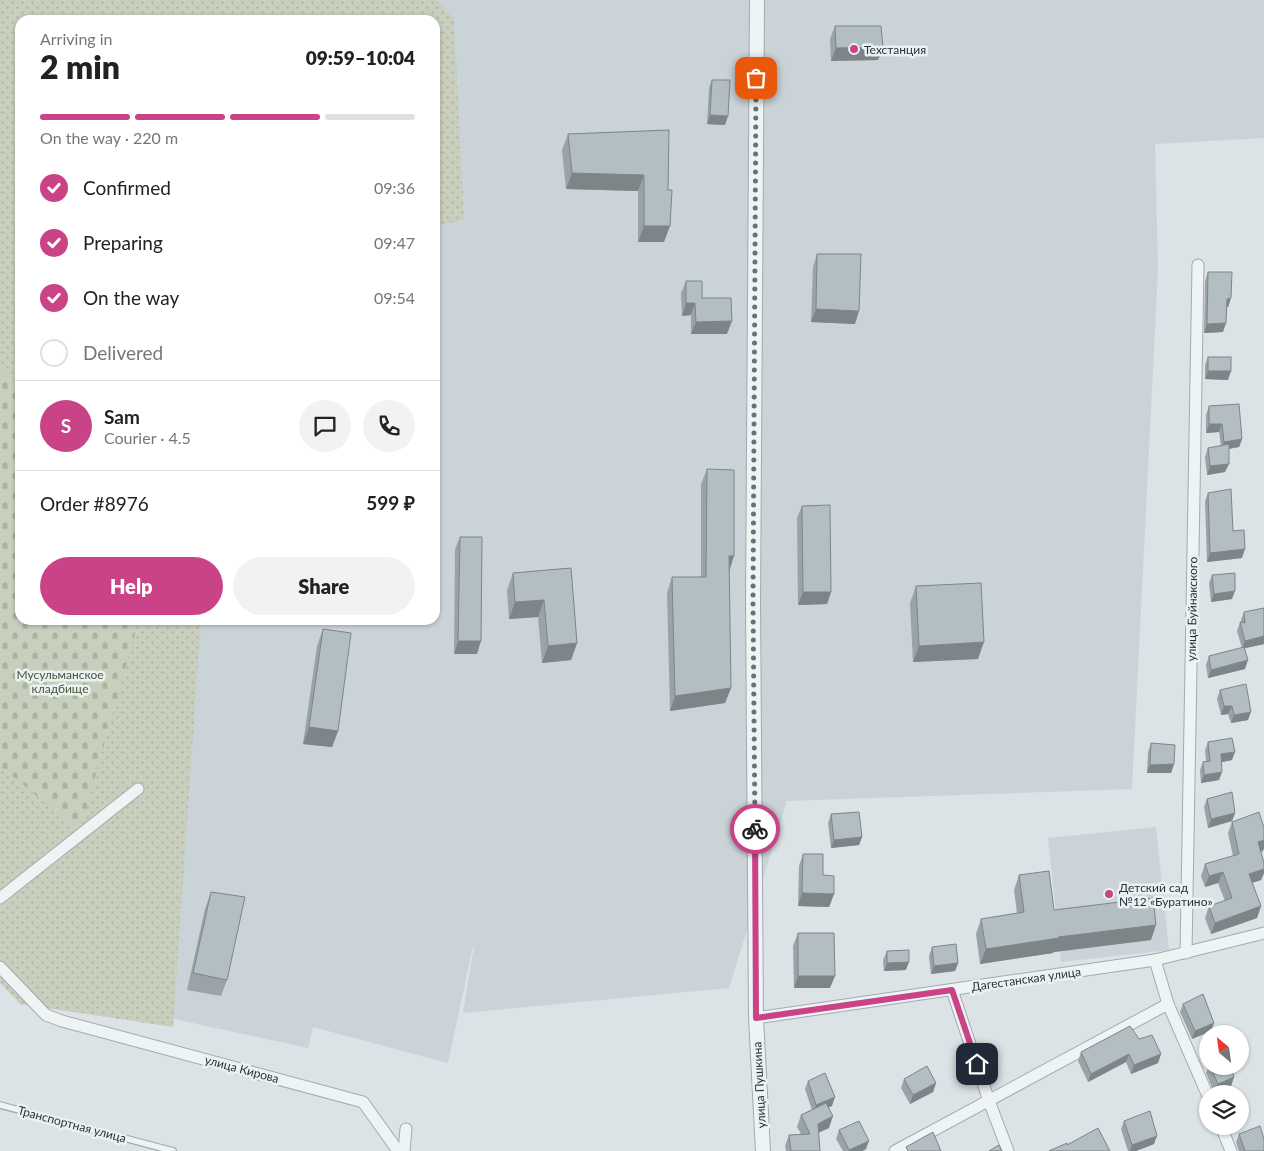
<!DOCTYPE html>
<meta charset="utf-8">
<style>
:root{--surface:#fff;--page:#f2f2f2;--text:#222;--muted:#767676;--line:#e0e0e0;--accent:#c94386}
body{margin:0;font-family:Lato,sans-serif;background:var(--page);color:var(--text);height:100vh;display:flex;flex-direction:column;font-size:19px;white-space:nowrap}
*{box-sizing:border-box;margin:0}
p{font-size:16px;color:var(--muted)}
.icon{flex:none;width:28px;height:28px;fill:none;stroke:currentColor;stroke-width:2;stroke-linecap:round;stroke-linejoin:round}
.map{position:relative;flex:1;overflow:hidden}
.sheet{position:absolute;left:15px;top:15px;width:425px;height:610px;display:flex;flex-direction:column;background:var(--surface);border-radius:15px;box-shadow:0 1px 4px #0004}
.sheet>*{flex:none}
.needle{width:32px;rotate:331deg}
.tools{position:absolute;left:1199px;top:1025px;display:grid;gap:10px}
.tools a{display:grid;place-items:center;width:50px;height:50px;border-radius:50%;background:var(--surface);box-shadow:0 1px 4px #0004;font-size:25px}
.pin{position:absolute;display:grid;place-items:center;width:42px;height:42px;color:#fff;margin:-21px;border-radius:10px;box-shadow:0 2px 8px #0006}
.courier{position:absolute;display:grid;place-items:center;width:50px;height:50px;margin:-25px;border:4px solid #c94386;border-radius:50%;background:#fff;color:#222;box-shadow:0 1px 6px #0007}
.head em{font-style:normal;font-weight:800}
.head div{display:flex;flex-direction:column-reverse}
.head{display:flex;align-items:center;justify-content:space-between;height:85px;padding:0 25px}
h1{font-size:32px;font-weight:800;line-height:38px}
.bar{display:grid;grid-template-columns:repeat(4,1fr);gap:8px 5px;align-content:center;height:60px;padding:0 25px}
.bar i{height:6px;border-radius:4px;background:var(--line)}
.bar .on{background:var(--accent)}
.bar p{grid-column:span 4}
.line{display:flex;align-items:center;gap:12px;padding:0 25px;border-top:1px solid var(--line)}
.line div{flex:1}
.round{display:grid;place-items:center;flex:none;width:52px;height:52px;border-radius:26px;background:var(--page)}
ol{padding:0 25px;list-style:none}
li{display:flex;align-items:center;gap:15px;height:55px}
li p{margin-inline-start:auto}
li .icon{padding:5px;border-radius:50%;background:var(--accent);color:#fff;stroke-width:4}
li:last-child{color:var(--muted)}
li i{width:28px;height:28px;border:2px solid var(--line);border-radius:50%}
.action{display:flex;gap:10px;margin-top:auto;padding:10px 25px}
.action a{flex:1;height:58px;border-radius:30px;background:var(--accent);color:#fff;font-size:20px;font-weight:800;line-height:58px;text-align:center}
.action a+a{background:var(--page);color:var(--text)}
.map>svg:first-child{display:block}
</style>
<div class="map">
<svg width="1264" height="1151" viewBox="0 0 1264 1151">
<defs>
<pattern id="grass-dots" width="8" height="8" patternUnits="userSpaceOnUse" patternTransform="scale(1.25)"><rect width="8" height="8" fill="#c8cfbd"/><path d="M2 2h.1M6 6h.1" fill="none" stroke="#acb2a3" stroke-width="1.8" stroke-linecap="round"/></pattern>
<pattern id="cemetery-stones" width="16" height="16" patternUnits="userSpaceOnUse" patternTransform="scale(1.25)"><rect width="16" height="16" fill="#c8cfbd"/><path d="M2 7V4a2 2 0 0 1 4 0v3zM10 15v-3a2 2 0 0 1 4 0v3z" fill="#acb2a3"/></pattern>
</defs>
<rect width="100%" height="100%" fill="#dce3e6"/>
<g fill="#cad3d7">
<polygon points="407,0 1264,0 1264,138 1155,144 1158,270 1132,789 787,801 729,988 463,1013 474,946 473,946 448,1063 313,1027 308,1048 165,1017 184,620 435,620 435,20"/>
<polygon points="1156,827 1169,950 1061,962 1048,838"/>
</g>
<polygon fill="url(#grass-dots)" points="0,0 437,0 454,19 464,220 435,226 435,20 20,20 20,620 201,620 173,1027 20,1004 0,983"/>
<polygon fill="url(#cemetery-stones)" points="0,366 20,384 20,620 135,620 136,630 80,831 0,766"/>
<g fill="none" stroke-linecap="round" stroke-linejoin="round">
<defs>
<polyline id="service" points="0,1105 173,1151"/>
<g id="minor">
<polyline points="0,898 138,789"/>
<polyline points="1186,953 1198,265"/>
<polyline points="1155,960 1168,1004 1208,1096"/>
<polyline points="0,967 46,1015 62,1021 363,1102 398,1151"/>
<polyline points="952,990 989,1101 1008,1151"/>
<polyline points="756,1018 1155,960 1264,933"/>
<polyline points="1221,1126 1231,1151"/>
<polyline points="404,1151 406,1129"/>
<polyline points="895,1151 1168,1004"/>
</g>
<polyline id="tertiary" points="757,0 753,602 756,1018 763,1151"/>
</defs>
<use href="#service" stroke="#a2abaf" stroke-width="8"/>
<use href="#minor" stroke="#a2abaf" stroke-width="13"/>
<use href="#tertiary" stroke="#a2abaf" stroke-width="16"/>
<use href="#service" stroke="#eef3f4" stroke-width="5.5"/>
<use href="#minor" stroke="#eef3f4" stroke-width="11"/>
<use href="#tertiary" stroke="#eef3f4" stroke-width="14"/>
</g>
<g fill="#9aa3a7">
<polygon points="835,26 883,47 878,60 831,61 830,39"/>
<polygon points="712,80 725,125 707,124 709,88"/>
<polygon points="669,130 664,242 638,242 638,191 566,189 562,150 568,134"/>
<polygon points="817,254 855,324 811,322 813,267"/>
<polygon points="1208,272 1231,298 1228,307 1226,307 1223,332 1204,333 1205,281"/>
<polygon points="686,281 702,298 727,334 691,334 691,315 682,316 681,293"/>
<polygon points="1208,357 1228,380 1205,379 1205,365"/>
<polygon points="1209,406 1242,439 1239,447 1229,449 1225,472 1207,475 1205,457 1208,448 1221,446 1219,432 1206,433 1206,415"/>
<polygon points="707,469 729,570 731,688 725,703 670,711 667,593 672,577 701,577 701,484"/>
<polygon points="1208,493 1233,531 1242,558 1207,562 1205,501"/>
<polygon points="802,506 831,592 827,604 798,605 797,518"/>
<polygon points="460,537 477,654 454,654 455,549"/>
<polygon points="571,568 577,643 571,660 542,663 538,617 509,619 507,590 513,573"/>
<polygon points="1212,575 1232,599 1211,602 1209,583"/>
<polygon points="916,586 978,659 913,662 910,603"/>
<polygon points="1264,608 1264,644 1245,648 1245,669 1208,678 1206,665 1209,656 1242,648 1237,631 1240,622 1241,623 1241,620 1244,612"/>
<polygon points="323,629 338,731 332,747 303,744 317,646"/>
<polygon points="1220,690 1248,720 1231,723 1228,714 1221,715 1217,699"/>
<polygon points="1208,742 1232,760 1222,762 1219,780 1201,783 1200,770 1203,762 1206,761 1205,750"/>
<polygon points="1151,743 1174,764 1171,773 1147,773 1148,752"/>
<polygon points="1207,799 1235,813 1232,821 1208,828 1204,807"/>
<polygon points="831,814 862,837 859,845 831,848 828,823"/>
<polygon points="1232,822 1263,851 1260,852 1264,863 1264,873 1261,880 1252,883 1261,906 1257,918 1211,934 1205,918 1209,906 1225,901 1218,883 1205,887 1201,876 1205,864 1233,856 1228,833"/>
<polygon points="803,854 823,875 834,894 829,907 798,906 799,866"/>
<polygon points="1019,875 1054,910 1151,940 1054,952 1053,953 980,964 976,934 981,919 1017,913 1014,890"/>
<polygon points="211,892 227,980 221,996 187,990 205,909"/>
<polygon points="798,933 830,988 794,988 793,946"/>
<polygon points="932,947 958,963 955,971 931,974 929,956"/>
<polygon points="887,951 906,970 884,971 883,960"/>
<polygon points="1183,1004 1214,1023 1211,1031 1192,1039 1180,1012"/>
<polygon points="1139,1039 1161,1054 1158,1063 1131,1074 1126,1062 1088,1082 1078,1061 1081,1052"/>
<polygon points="1209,1066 1230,1066 1234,1077 1231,1086 1214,1092 1206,1073"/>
<polygon points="904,1079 936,1083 933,1092 910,1104 901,1088"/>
<polygon points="808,1081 832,1106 828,1107 829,1128 818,1133 820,1151 786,1151 785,1146 789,1135 801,1134 797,1127 801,1115 812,1110 805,1089"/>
<polygon points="1124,1121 1154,1144 1136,1151 1128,1151 1121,1129"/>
<polygon points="839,1130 866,1149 862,1151 843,1151 836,1139"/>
<polygon points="1239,1134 1264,1151 1239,1151 1236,1142"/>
</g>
<g fill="#7d8588">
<polygon points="883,47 878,60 831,61 836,48"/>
<polygon points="710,115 728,116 725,125 707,124"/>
<polygon points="572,173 644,175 638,191 566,189"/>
<polygon points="644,226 670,226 664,242 638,242"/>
<polygon points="1231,298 1228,307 1223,307 1227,299"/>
<polygon points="686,303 695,303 691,315 682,316"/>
<polygon points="816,309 859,311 855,324 811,322"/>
<polygon points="732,321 727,334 691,334 696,322"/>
<polygon points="1226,323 1223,332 1204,333 1207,324"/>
<polygon points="1208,371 1231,371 1228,380 1205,379"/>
<polygon points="1209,424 1222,424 1219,432 1206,433"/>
<polygon points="1242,439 1239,447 1221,450 1224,442"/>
<polygon points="1229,464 1225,472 1207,475 1210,466"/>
<polygon points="1245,549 1242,558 1207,562 1210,553"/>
<polygon points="729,556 734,556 729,572"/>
<polygon points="1235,591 1232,599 1211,602 1214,594"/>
<polygon points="803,592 831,592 827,604 798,605"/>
<polygon points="544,600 538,617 509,619 515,602"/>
<polygon points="1264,636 1264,644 1242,649 1245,641"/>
<polygon points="458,641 481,641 477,654 454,654"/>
<polygon points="984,642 978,659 913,662 919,646"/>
<polygon points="577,643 571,660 542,663 548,646"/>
<polygon points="1248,660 1245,669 1208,678 1211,670"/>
<polygon points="731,688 725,703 670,711 675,696"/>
<polygon points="1224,706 1232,706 1228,714 1221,715"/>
<polygon points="1251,712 1248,720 1231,723 1234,715"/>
<polygon points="309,727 338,731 332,747 303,744"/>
<polygon points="1235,752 1232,760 1218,763 1221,754"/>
<polygon points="1174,764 1171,773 1147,773 1150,765"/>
<polygon points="1222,772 1219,780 1201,783 1204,775"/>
<polygon points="1235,813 1232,821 1208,828 1211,819"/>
<polygon points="862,837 859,845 831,848 834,840"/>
<polygon points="1264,840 1264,848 1263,851 1253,854 1258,842"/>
<polygon points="1264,869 1264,873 1261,880 1245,885 1249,874"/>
<polygon points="1223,872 1218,883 1205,887 1209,876"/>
<polygon points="802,893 834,894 829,907 798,906"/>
<polygon points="1261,906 1257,918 1211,934 1215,923"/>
<polygon points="1156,925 1151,940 1054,952 1053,953 980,964 986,949 1058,937"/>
<polygon points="909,962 906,970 884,971 887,963"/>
<polygon points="958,963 955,971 931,974 934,966"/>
<polygon points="798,976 835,976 830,988 794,988"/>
<polygon points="1214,1023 1211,1031 1192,1039 1195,1031"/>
<polygon points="1129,1054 1126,1062 1088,1082 1091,1074"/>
<polygon points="1161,1054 1158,1063 1131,1074 1134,1065"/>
<polygon points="1234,1077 1231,1086 1214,1092 1218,1084"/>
<polygon points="936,1083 933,1092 910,1104 913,1095"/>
<polygon points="835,1097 832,1106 813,1114 816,1105"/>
<polygon points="833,1116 829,1128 813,1135 818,1124"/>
<polygon points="1157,1136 1154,1144 1136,1151 1130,1151 1132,1145"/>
<polygon points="869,1141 866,1149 862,1151 849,1151 849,1150"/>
</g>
<g fill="#b3bec2" stroke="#7d8588">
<polygon points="835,26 881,26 883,47 836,48"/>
<polygon points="712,80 730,80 728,116 710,115"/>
<polygon points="669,130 668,190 672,190 670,226 644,226 644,175 572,173 568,134"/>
<polygon points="817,254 861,254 859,311 816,309"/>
<polygon points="1208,272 1232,272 1231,298 1227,299 1226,323 1207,324"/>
<polygon points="686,281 702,281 702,298 731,298 732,321 696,322 695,303 686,303"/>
<rect x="1208" y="357" width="23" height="14"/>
<polygon points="1239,404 1242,439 1224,442 1222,424 1209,424 1209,406"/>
<polygon points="1229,444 1229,464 1210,466 1208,448"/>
<polygon points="707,469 734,470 734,556 729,556 731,688 675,696 672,577 706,577"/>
<polygon points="1231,489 1233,531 1244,530 1245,549 1210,553 1208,493"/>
<polygon points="830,505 831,592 803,592 802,506"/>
<polygon points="460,537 482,537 481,641 458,641"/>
<polygon points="571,568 577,643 548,646 544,600 515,602 513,573"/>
<polygon points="1235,573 1235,591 1214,594 1212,575"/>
<polygon points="981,583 984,642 919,646 916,586"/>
<polygon points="1264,608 1264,636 1245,641 1240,622 1245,623 1244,612"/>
<polygon points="323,629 351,633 338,731 309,727"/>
<polygon points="1244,647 1248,660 1211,670 1209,656"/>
<polygon points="1246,684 1251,712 1234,715 1232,706 1224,706 1220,690"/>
<polygon points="1232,738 1235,752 1221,754 1222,772 1204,775 1203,762 1210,761 1208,742"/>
<polygon points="1151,743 1175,745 1174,764 1150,765"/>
<polygon points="1232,792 1235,813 1211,819 1207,799"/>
<polygon points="859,812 862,837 834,840 831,814"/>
<polygon points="1259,812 1264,828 1264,840 1258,842 1264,863 1264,869 1249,874 1261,906 1215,923 1209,906 1232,898 1223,872 1209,876 1205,864 1239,854 1232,822"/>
<polygon points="803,854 823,854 823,875 834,876 834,894 802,893"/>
<polygon points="1049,871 1054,910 1153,898 1156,925 1058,937 1059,938 986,949 981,919 1024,912 1019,875"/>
<polygon points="211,892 245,897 227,980 193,973"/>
<polygon points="798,933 834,933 835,976 798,976"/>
<polygon points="956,944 958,963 934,966 932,947"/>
<polygon points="909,950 909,962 887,963 887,951"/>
<polygon points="1203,994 1214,1023 1195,1031 1183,1004"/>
<polygon points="1130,1026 1139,1039 1152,1035 1161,1054 1134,1065 1129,1054 1091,1074 1081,1052"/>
<polygon points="1225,1026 1228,1034 1211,1034 1211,1033"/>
<polygon points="927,1066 936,1083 913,1095 904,1079"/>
<polygon points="1210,1066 1230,1066 1234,1077 1218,1084"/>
<polygon points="825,1073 835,1097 816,1105 808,1081"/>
<polygon points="826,1103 833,1116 818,1124 820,1151 791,1151 789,1135 810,1134 801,1115"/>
<polygon points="1150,1111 1157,1136 1132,1145 1124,1121"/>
<polygon points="859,1121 869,1141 849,1150 839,1130"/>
<polygon points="1260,1126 1264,1139 1264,1151 1245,1151 1239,1134"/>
<polygon points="1098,1128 1110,1151 1049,1151 1067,1143 1067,1145"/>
<polygon points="933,1132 941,1151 908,1151 906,1147"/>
<polygon points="999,1145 1002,1151 989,1151"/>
</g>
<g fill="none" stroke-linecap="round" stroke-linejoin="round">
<polyline stroke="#667277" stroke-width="5" stroke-dasharray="0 9" points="755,829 753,602 756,78"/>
<polyline stroke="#c94386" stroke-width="6" points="755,829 756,1018 952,990 977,1064"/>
</g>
<g fill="#c94386" stroke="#ebf2f4" stroke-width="2">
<circle cx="854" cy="49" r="5"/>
<circle cx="1109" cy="894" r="5"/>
</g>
<g text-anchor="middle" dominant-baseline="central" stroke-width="5" stroke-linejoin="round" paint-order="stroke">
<g font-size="12" fill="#26353b" stroke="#ebf2f4" text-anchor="start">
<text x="864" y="49">Техстанция</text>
<text x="1119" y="887">Детский сад<tspan x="1119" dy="14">№12 «Буратино»</tspan></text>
</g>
<g font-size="12" fill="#26353b" stroke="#ebf2f4">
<text transform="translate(1192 609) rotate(-89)">улица Буйнакского</text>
<text transform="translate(1026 979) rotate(-8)">Дагестанская улица</text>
<text transform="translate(242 1069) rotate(15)">улица Кирова</text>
<text transform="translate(759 1085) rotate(-93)">улица Пушкина</text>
<text transform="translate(72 1124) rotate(15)">Транспортная улица</text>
</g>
<g font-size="12" fill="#475734" stroke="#ebf2f4">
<text x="60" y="674">Мусульманское<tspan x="60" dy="14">кладбище</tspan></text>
</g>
</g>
</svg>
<div class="tools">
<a><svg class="needle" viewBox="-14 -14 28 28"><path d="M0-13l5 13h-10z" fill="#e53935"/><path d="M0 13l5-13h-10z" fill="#767676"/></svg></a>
<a><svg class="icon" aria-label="layers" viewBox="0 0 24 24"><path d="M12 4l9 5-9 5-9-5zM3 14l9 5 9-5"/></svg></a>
</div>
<div class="pin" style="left:756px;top:78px;background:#ea580c"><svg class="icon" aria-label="bag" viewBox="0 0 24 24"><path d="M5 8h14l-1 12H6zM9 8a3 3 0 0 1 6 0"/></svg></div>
<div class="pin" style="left:977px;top:1064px;background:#1f2937"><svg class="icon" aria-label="home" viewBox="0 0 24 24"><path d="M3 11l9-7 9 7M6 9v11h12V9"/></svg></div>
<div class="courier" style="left:755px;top:829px"><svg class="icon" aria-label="bike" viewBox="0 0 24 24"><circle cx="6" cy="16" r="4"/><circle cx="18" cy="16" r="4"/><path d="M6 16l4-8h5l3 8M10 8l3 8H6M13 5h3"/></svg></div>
<section class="sheet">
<div class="head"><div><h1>2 min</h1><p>Arriving in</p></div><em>09:59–10:04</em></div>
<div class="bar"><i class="on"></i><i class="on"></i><i class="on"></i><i></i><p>On the way · 220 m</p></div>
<ol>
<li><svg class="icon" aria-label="check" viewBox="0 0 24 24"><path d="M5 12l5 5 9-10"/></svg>Confirmed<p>09:36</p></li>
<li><svg class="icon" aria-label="check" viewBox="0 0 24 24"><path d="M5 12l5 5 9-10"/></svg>Preparing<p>09:47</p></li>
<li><svg class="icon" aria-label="check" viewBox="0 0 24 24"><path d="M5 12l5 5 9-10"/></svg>On the way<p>09:54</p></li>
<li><i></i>Delivered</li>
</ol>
<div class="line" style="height:90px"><b class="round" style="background:var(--accent);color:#fff">S</b><div><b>Sam</b><p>Courier · 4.5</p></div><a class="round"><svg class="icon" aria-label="chat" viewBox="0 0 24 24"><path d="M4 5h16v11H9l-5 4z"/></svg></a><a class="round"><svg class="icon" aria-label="phone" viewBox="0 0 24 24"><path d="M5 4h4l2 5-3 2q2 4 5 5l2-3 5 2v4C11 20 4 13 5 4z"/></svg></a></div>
<div class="line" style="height:65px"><div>Order #8976</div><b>599 ₽</b></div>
<div class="action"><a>Help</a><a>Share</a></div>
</section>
</div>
